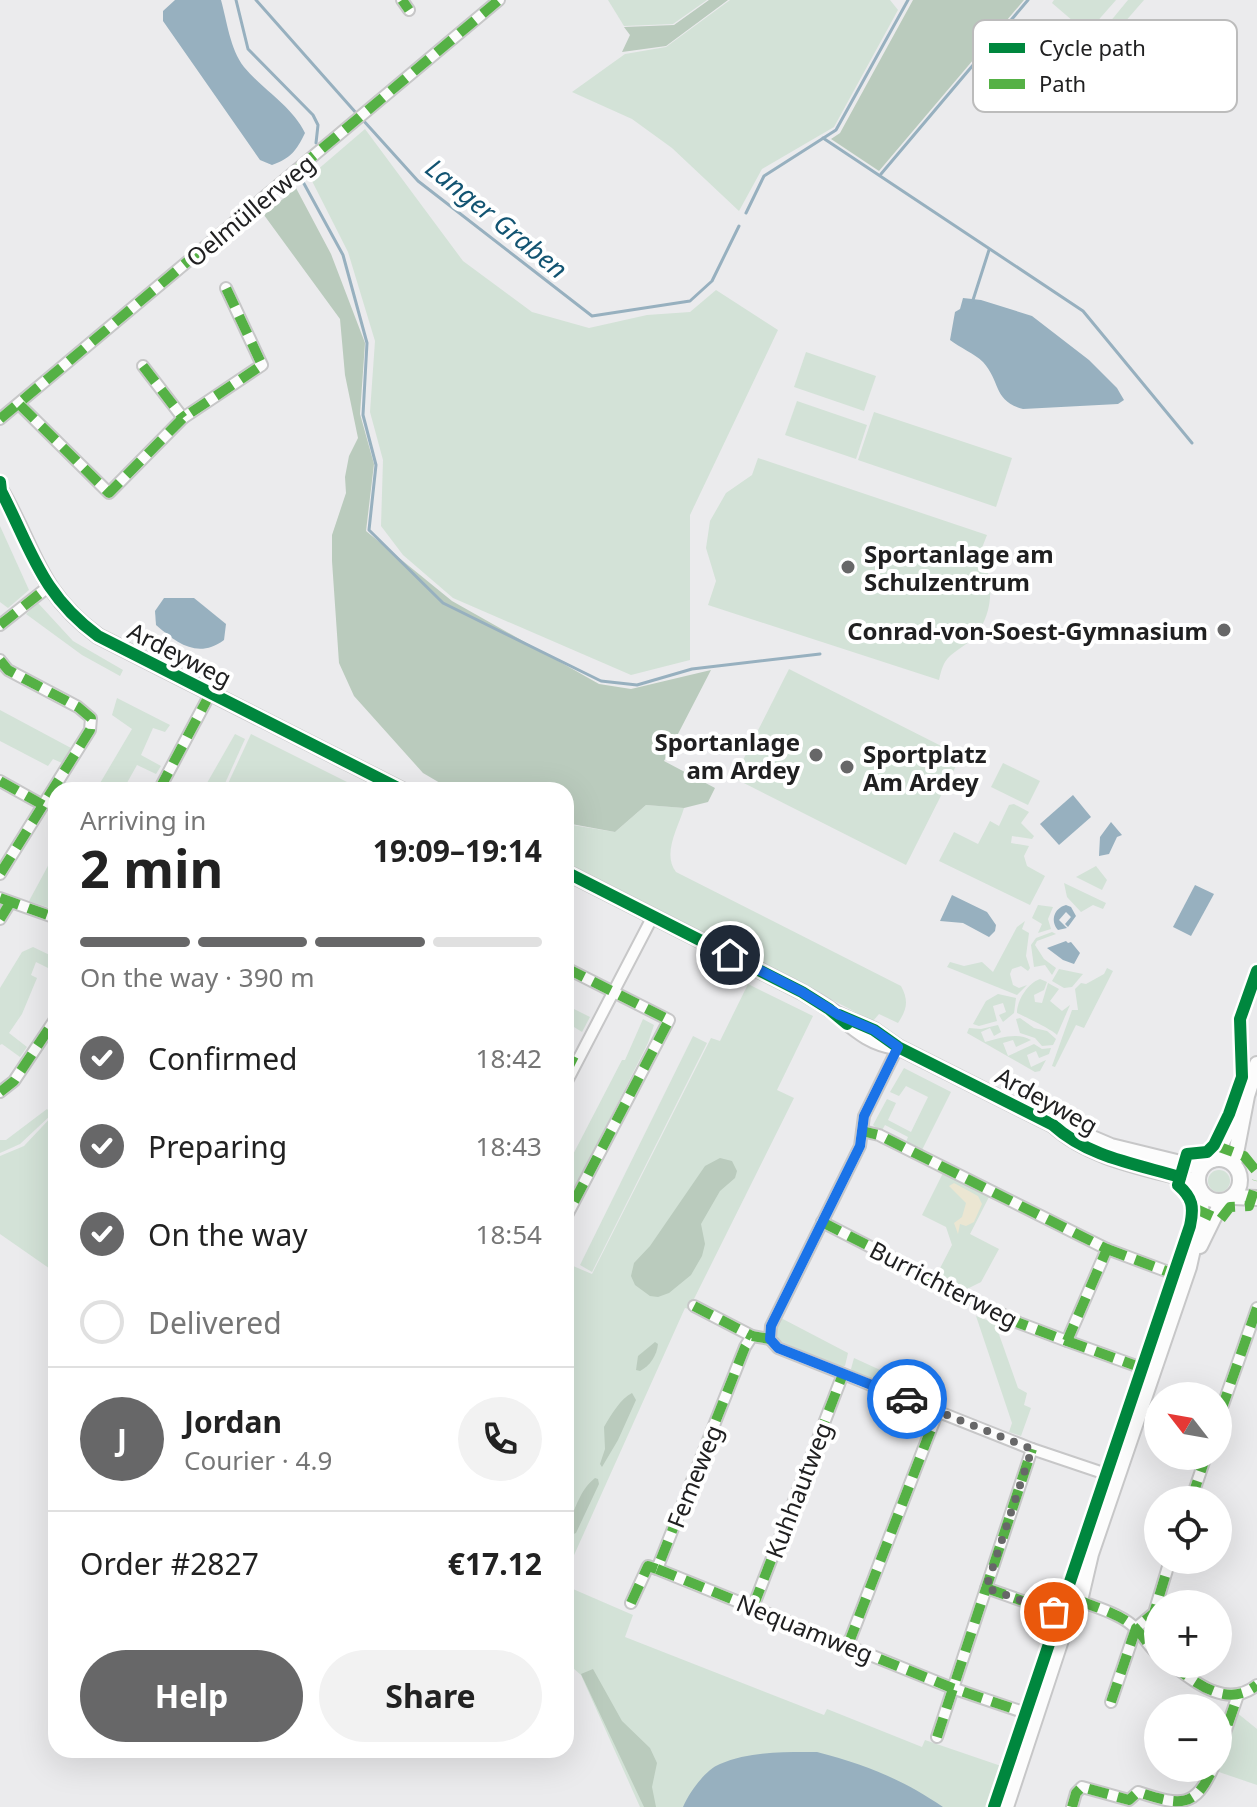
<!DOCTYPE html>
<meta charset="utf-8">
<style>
:root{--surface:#fff;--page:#f2f2f2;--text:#222;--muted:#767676;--line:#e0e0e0;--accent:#676768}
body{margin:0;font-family:"Noto Sans",sans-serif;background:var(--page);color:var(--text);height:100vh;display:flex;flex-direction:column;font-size:30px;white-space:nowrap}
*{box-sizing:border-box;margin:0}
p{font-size:26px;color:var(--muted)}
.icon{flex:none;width:44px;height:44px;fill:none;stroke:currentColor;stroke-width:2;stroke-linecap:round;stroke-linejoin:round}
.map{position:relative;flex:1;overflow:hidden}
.panel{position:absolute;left:48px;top:782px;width:526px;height:976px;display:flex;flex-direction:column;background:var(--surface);border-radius:24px;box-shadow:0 8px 32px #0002}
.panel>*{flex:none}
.needle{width:52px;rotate:301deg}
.tools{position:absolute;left:1144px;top:1382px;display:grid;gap:16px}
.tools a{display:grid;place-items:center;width:88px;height:88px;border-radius:50%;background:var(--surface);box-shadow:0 8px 32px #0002;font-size:40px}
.pin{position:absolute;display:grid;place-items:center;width:68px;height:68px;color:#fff;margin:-34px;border:4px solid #fff;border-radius:50%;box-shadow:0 2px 8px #0007}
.courier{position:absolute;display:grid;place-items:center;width:80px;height:80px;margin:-40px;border:6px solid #1a73e8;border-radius:50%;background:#fff;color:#222;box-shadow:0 2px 10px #0007}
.summary em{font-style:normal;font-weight:700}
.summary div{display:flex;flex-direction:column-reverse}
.summary{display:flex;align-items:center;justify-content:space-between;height:136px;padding:0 32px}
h1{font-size:52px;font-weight:700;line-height:60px}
.bar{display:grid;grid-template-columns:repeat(4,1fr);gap:12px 8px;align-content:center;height:96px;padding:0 32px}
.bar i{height:10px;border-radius:6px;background:var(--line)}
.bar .on{background:var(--accent)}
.bar p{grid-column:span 4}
.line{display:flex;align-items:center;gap:20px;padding:0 32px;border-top:2px solid var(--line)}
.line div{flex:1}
.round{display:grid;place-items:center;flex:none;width:84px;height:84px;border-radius:42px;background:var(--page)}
ol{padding:0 32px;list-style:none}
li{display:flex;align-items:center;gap:24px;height:88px}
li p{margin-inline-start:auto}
li .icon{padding:8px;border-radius:50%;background:var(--accent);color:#fff;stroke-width:4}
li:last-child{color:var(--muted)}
li i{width:44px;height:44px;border:4px solid var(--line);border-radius:50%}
.cta{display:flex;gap:16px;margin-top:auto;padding:16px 32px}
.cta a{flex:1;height:92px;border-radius:48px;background:var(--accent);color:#fff;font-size:32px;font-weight:700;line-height:92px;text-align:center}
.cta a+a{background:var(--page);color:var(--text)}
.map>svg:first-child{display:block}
</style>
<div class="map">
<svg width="1257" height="1807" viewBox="0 0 1257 1807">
<rect width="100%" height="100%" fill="#ebebed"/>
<g fill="#d3e2d7">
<polygon points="608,0 707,0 673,24 624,26"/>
<polygon points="730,0 890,0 898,10 834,127 762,169 739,211 672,148 632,119 572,92 625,54 666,47"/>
<polygon points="1054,0 1116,0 1087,33 1052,3"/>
<polygon points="1128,0 1144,0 1103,47 1095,40"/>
<polygon points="365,129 463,261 532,312 589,328 647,315 690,312 716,290 778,330 690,515 690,660 631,675 453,598 403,555 381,526 383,460 370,412 375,341 348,252 312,181 316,171"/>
<polygon points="806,352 876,376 864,411 794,387"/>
<polygon points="797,401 867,425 856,459 785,435"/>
<polygon points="874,412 1012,458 996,507 858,460"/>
<path d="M758 458 987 535 980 553C995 579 994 614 974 637 966 646 950 653 945 662 942 667 940 675 939 680L708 605 716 581 706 548 710 521 726 493 752 475Z"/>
<polygon points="0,526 29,590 8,608 0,602"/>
<polygon points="38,603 73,641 123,670 120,676 82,655 26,614"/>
<polygon points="789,669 961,756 906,865 734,778"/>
<polygon points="117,698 170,725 165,732 153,728 141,755 161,766 156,774 137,765 123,790 96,790 132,729 112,715"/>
<polygon points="0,710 71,748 62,763 53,759 48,766 0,741"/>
<polygon points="235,734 245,739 222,790 203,790"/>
<polygon points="251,734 363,790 225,790"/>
<polygon points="1003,763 1040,781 1028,805 991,787"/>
<polygon points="1014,804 1029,812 1021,823 1034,836 1032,839 1012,836 1011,843 1029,846 1024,856 1027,866 1045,876 1030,905 939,861 954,832 978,844 990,821 999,826 1009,805"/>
<path d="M646 805 684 808C678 828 662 854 676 872L901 986C909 1001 907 1009 898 1023L879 1014 873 1021 566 863V824L615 832Z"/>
<polygon points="56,851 56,910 29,901"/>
<polygon points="1096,866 1107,880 1102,890 1076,877"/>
<polygon points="1064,883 1106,903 1103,909 1093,905 1081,912 1067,897"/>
<polygon points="1038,905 1053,907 1048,919 1051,929 1038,933 1042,924 1032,918"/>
<polygon points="1025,921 1022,929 1029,933 1026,956 1030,968 1028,971 1021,966 1012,969 1010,974 1013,985 1019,988 1027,985 1017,995 947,967 950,962 964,966 982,962 993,972 1017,927"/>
<polygon points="1052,932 1056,934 1037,941 1035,945 1044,959 1056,968 1052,975 1045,965 1034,967 1031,945 1036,938"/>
<polygon points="33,947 56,958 56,972 36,962 31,975 37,978 22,1014 9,1033 27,1047 20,1057 2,1044 0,1045 0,988 22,952"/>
<polygon points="1107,968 1113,971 1084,1028 1076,1025 1055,1067 1052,1066 1072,1010 1078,1010 1075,989 1081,983 1086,984 1104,974"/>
<polygon points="1059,969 1083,974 1072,987 1064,988 1052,981"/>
<path d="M1040 979 1047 982 1044 990 1034 995 1035 1002 1042 1003 1048 983 1059 989 1050 1001 1062 1011 1070 1005 1057 1035C1053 1030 1024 1016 1017 1013 1017 1000 1028 983 1040 979Z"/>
<polygon points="748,984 813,1016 777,1090 794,1098 689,1309 685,1308 566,1573 566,1263 592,1274 711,1038 720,1041"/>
<polygon points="998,994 1016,998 1014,1013 1003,1022 999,1015 1006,1012 1003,1003 993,1006 997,1021 979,1026 973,1024 986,1001"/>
<polygon points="566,1005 590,1017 582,1032 566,1022"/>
<polygon points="1020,1018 1034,1028 1047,1031 1056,1039 1053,1045 1042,1046 1035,1038 1020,1033 1016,1019"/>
<polygon points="643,1019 654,1025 648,1043 566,1206 566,1168 622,1060 625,1060"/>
<path d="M998 1025 1001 1032 994 1036 990 1028 981 1032 985 1042C1000 1038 1017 1032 1031 1040L1016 1047 1013 1040 1003 1043 1008 1056 1034 1044 1042 1049 1051 1048 1049 1054 1039 1058 1036 1051 1027 1055 1031 1067 1046 1060 1040 1071 1035 1072 967 1033 969 1028 981 1029Z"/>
<polygon points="693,1036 707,1043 592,1272 580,1265"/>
<polygon points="904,1068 951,1092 921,1152 905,1144 908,1137 885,1125 881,1132 873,1125 887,1099 896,1103 888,1120 911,1132 928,1097 906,1086 899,1096 890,1092"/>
<polygon points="47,1109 52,1114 20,1144 0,1153 0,1140 6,1140"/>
<polygon points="56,1112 56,1273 0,1234 0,1156 24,1146"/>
<circle cx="1219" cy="1181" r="11"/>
<polygon points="943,1173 989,1197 970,1234 999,1249 981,1282 967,1289 937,1274 952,1245 946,1227 922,1215"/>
<polygon points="976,1316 995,1323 1018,1388 1027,1393 1024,1405 1031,1408 1021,1436 1009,1432 1012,1423"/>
<polygon points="781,1318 848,1353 845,1366 840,1368 778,1340 775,1327"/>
<polygon points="854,1358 900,1379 900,1388 853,1372 851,1369"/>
<polygon points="566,1586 633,1615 625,1637 824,1715 827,1709 922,1747 925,1740 1004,1767 989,1807 640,1807 581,1675 566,1662"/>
<polygon points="1236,1712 1257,1729 1257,1785 1216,1771"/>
</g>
<g fill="#bacbbd">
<polygon points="709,0 728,0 666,46 622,52 630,35 624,27 674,25"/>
<polygon points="913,0 1024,0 879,171 831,139 840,133"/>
<polygon points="296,188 331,254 365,343 360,414 374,464 366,531 452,601 599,684 631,689 711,670 664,761 715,788 708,802 684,808 646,805 615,832 566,823 566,790 452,790 423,773 354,696 339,663 332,561 332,535 346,493 345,477 349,456 358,438 345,375 340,319 264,215"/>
<polygon points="720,1158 732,1161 737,1171 735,1178 720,1191 701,1224 705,1244 702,1256 691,1275 669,1293 658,1297 650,1296 635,1285 631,1276 634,1263 650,1246 705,1166"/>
<path d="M655 1342 658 1344C657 1355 650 1366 640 1371L636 1370 638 1356Z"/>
<path d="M632 1393 636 1400 618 1440 602 1467 600 1464 605 1449 604 1427C611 1415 621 1398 632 1393Z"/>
<path d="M595 1478 598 1479 599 1484 576 1533 571 1535 567 1525C577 1507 579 1491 595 1478Z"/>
<polygon points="593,1669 622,1721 650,1748 657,1763 652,1787 656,1807 644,1807 581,1674"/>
</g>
<polygon fill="#ebe6d2" points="954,1183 978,1196 982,1204 974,1222 966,1226 960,1224 958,1234 954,1223 962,1217 966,1203 949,1186"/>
<g fill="#97b0bf">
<path d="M175 0H221C227 21 230 49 244 67 263 90 292 106 305 133 297 150 290 159 272 165L260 160 163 21V11Z"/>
<path d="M963 298 981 300 1032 316 1089 360 1117 388 1124 400 1118 404 1023 409C993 401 1001 382 983 362 974 353 960 348 950 340L955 312 960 309Z"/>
<path d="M164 598H194L226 624 224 640C198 659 178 644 156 625L155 611Z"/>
<polygon points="1073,795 1091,817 1059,845 1040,824"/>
<polygon points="1111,822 1122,835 1117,837 1109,854 1099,856 1100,837"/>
<polygon points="1195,885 1214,894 1191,936 1173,927"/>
<polygon points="952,895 987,912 996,925 995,931 989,937 963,923 940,921"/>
<path d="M1066 905 1071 907 1076 916 1068 927 1065 924 1071 917 1066 912 1059 920 1067 928 1058 930C1050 921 1054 908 1066 905Z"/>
<polygon points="1066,941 1068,943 1071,942 1080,953 1074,964 1063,960 1047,948"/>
<path d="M817 1752C866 1765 900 1778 943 1807H683C689 1793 705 1770 720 1764 750 1751 786 1752 817 1752Z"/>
</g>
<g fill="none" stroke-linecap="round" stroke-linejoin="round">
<g stroke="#97b0bf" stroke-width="3">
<polyline points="236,0 248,49 313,115 318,125 316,143"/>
<polyline points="256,0 357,114"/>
<polyline points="362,119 418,181 592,316 690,301 712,281 739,226"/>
<polyline points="823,138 1083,311 1192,443"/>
<polyline points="307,172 302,180 343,255 367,343 363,415 376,465 369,530 443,603 601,681 637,685 692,669 820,654"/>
<polyline points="881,174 1028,0"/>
<polyline points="746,213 764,176 836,130 908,0"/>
<polyline points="973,300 989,250"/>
</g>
<defs>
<g id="street">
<polyline points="402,0 409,10"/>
<polyline points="143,366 183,418"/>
<polyline points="20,405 109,493 183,418 262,365 226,288"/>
<polyline points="0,419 499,0"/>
<polyline points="0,625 48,587"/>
<polyline points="0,660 8,670 78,707 91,718 90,730 0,874"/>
<polyline points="0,781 43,805"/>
<polyline points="159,790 210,694"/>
<polyline points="0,898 56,918"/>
<polyline points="0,919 10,903"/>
<polyline points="566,968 669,1020 566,1217"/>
<polyline points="898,1047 864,1116 860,1146 771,1326 770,1339 778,1348 1032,1449 1118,1478"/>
<polyline points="566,1083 653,916"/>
<polyline points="0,1092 14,1081 56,1018"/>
<polyline points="822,1222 1019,1323 1067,1341 1107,1249 879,1135 862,1131"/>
<polyline points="1107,1249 1174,1274"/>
<polyline points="694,1306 752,1336"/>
<polyline points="1067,1341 1142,1368"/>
<polyline points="1218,1410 1223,1405 1257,1308"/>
<polyline points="1191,1500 1206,1456"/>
<polyline points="657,1569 952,1688 1020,1711"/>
<polyline points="986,1588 1054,1612"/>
<path d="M1080 1601C1098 1608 1124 1615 1137 1630 1145 1638 1149 1647 1158 1654"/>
<polyline points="631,1603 648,1566 657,1569 745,1347 752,1336 770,1339"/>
<polyline points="753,1607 843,1374"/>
<polyline points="848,1645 938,1411"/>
<path d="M1171 1664C1196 1683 1227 1709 1257 1685"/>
<polyline points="1111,1702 1136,1628 1154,1613 1170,1560"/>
<polyline points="937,1737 1032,1449"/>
<polyline points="1218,1753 1238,1695"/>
<path d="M1072 1807 1076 1793 1082 1787 1129 1800 1138 1792C1183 1807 1195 1807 1213 1768"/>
</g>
<g id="secondary">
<path d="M0 489C35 549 37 591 98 636L402 790"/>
<path d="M566 872 802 992C813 999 825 1005 835 1013 855 1029 869 1043 896 1047"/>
<path d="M839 1015 874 1030 898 1047 1053 1125C1091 1160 1149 1168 1198 1182"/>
<polyline points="1053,1125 1071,1129 1111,1146 1201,1168"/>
<circle cx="1219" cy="1180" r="21"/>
<polyline points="1212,1160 1238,1114"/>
<polyline points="1234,1164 1247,1096 1257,1064"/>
<polyline points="1233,1197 1257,1198"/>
<polyline points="1200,1246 1222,1201"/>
<polyline points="1006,1807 1062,1637 1080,1601 1091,1554 1189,1267 1201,1213 1202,1194"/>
</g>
</defs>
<use href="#street" stroke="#c7c7c8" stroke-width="14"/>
<use href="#secondary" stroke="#c7c7c8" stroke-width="18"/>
<use href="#street" stroke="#fcfcfc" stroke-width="10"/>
<use href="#secondary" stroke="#fcfcfc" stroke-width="14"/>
<g stroke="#55b145" stroke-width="10" stroke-dasharray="20 10" stroke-linecap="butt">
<polyline points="402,0 409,10"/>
<polyline points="143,366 183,418"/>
<polyline points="20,405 109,493 183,418 262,365 226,288"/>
<polyline points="0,419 499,0"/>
<polyline points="0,625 48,587"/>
<polyline points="0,660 8,670 78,707 91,718 90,730 0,874"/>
<polyline points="0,781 43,805"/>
<polyline points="159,790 210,694"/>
<polyline points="0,898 56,918"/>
<polyline points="0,919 10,903"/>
<polyline points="566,968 669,1020 566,1217"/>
<polyline points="566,1058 576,1063"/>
<polyline points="0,1092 14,1081 56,1018"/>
<polyline points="1214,1145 1244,1156 1257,1172"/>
<polyline points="1194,1208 1220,1220 1230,1207 1249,1206 1257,1181"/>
<polyline points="822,1222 1019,1323 1067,1341 1107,1249 879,1135 862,1131"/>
<polyline points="1107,1249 1174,1274"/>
<polyline points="694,1306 752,1336"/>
<polyline points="1067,1341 1142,1368"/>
<polyline points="1218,1410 1223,1405 1257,1308"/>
<polyline points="1191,1500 1206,1456"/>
<polyline points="657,1569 952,1688 1020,1711"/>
<polyline points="986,1588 1054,1612"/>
<path d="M1080 1601C1098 1608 1124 1615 1137 1630 1145 1638 1149 1647 1158 1654"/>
<polyline points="631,1603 648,1566 657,1569 745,1347 752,1336 770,1339"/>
<polyline points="753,1607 843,1374"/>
<polyline points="848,1645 938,1411"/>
<path d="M1171 1664C1196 1683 1227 1709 1257 1685"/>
<polyline points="1111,1702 1136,1628 1154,1613 1170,1560"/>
<polyline points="937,1737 1032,1449"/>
<polyline points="1218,1753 1238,1695"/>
<path d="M1072 1807 1076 1793 1082 1787 1129 1800 1138 1792C1183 1807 1195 1807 1213 1768"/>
</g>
<defs>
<g id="cycleway">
<path d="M0 482 1 491C32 551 41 594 98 636L402 790"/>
<polyline points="566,872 802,992 829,1009 847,1024"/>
<path d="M839 1015 874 1030 898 1047 1053 1125C1088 1157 1136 1164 1180 1177"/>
<path d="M994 1807 1190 1226C1194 1207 1193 1198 1178 1185L1187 1154 1207 1152 1214 1145 1229 1114 1242 1077 1240 1019 1257 971"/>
</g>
</defs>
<use href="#cycleway" stroke="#fff" stroke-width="17"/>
<use href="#cycleway" stroke="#00873e" stroke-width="12"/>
</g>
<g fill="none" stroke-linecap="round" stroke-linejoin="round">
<polyline stroke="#676768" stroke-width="8" stroke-dasharray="0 14.4" points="907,1399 1032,1449 986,1588 1054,1612"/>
<polyline stroke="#1a73e8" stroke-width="10" points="730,955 802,992 839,1015 874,1030 898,1047 864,1116 860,1146 771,1326 770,1339 778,1348 907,1399"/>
</g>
<g fill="#676768" stroke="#fff" stroke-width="3">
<circle cx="848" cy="567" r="8"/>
<circle cx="1224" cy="630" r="8"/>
<circle cx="816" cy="755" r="8"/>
<circle cx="847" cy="767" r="8"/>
</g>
<g text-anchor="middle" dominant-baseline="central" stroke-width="8" stroke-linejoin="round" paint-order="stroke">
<g font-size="24" fill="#202021" stroke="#fff">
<text transform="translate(250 210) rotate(-40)">Oelmüllerweg</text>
<text transform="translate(180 654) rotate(27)">Ardeyweg</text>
<text transform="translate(1047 1100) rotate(29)">Ardeyweg</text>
<text transform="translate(944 1284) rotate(27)">Burrichterweg</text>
<text transform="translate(694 1476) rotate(-68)">Femeweg</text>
<text transform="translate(798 1490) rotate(-69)">Kuhhautweg</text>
<text transform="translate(805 1628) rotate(22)">Nequamweg</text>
</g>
<g font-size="24" font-weight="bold" fill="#202021" stroke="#fff" text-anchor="start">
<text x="864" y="553">Sportanlage am<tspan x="864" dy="28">Schulzentrum</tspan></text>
<text x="1208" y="630" text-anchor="end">Conrad-von-Soest-Gymnasium</text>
<text x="800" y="741" text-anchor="end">Sportanlage<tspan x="800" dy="28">am Ardey</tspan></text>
<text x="863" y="753">Sportplatz<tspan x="863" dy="28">Am Ardey</tspan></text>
</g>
<g font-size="26" font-style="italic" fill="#125472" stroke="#fff">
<text transform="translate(497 218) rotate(39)">Langer Graben</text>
</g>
</g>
<rect x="973" y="20" width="264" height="92" rx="12" fill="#fff" stroke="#bcbcbc" stroke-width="2"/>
<rect x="989" y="43" width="36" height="10" fill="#00873e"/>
<rect x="989" y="79" width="36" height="10" fill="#55b145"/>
<g font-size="22" fill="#202021">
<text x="1039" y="56">Cycle path</text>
<text x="1039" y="92">Path</text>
</g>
</svg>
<div class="tools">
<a><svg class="needle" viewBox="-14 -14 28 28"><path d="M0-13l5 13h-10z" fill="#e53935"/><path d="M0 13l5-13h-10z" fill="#767676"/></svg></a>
<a><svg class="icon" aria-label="locate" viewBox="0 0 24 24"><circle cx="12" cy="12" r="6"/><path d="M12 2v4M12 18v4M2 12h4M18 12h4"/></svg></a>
<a>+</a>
<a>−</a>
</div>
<div class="pin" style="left:1054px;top:1612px;background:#ea580c"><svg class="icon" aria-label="bag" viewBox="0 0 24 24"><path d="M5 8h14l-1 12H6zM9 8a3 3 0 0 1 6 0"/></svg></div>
<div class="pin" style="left:730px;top:955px;background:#1f2937"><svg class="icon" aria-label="home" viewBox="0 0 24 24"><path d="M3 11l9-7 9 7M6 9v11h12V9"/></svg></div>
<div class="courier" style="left:907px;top:1399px"><svg class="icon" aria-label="car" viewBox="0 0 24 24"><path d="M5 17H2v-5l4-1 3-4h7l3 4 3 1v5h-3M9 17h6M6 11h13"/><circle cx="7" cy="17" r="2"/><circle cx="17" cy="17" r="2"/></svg></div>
<section class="panel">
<div class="summary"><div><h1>2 min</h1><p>Arriving in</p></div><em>19:09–19:14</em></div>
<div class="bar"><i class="on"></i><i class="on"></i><i class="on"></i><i></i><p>On the way · 390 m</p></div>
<ol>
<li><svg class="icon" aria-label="check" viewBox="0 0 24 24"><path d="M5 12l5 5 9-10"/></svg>Confirmed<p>18:42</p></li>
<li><svg class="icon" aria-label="check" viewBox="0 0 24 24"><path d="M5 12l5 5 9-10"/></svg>Preparing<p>18:43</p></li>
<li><svg class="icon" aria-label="check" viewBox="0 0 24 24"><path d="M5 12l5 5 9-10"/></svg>On the way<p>18:54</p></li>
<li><i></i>Delivered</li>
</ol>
<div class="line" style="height:144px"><b class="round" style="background:var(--accent);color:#fff">J</b><div><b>Jordan</b><p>Courier · 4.9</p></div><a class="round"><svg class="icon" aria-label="phone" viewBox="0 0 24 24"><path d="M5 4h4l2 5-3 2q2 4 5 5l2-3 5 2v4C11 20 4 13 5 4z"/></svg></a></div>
<div class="line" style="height:104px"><div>Order #2827</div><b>€17.12</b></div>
<div class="cta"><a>Help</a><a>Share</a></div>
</section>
</div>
